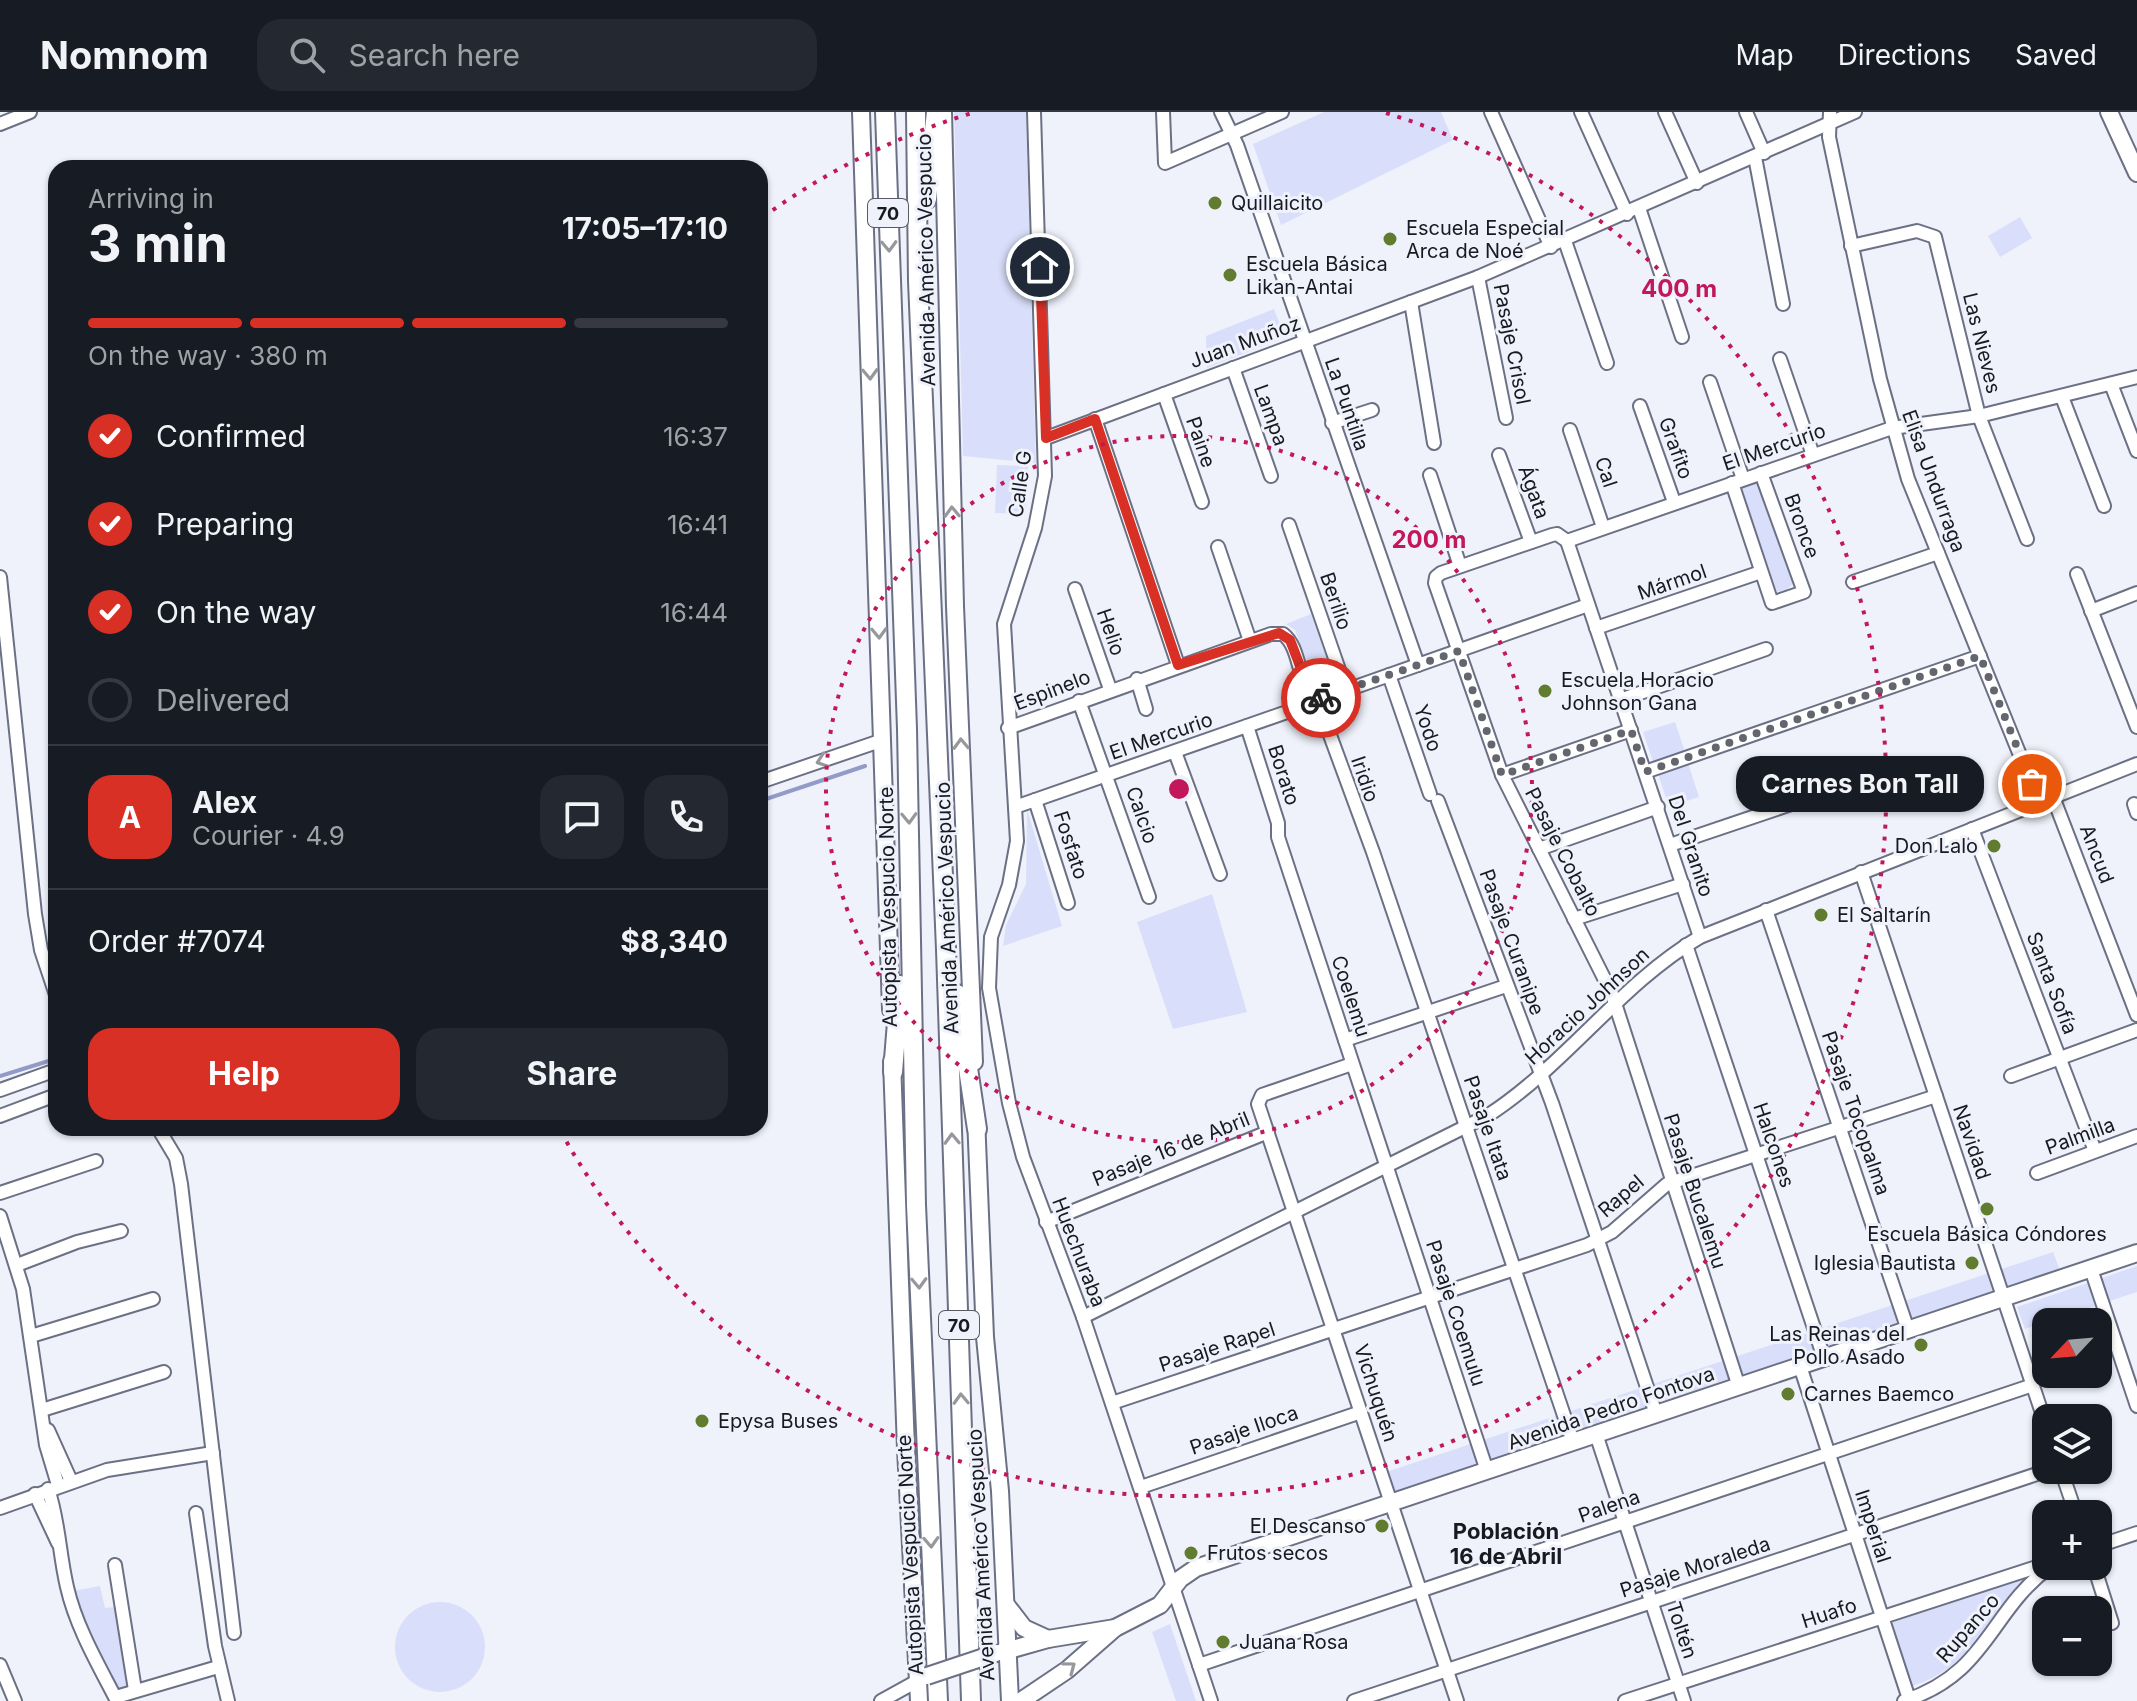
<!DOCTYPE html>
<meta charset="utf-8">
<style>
:root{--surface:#171b24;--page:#242831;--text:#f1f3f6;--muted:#9ea1a6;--line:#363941;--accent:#d93025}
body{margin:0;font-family:Inter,sans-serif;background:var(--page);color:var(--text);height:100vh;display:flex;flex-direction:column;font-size:30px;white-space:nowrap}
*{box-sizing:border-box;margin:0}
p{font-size:26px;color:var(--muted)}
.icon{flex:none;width:44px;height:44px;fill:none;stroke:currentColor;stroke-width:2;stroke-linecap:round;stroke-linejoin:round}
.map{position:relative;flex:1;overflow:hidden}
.sheet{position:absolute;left:48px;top:48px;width:720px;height:976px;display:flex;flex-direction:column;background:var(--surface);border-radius:24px;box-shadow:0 2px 6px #0004}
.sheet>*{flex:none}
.needle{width:52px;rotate:244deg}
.tools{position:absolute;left:2032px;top:1196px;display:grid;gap:16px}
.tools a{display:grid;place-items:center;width:80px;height:80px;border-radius:16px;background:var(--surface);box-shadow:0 2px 6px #0004;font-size:40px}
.pin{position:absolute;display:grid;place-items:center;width:68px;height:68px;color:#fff;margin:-34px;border:4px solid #fff;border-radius:50%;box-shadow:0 2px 8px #0007}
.courier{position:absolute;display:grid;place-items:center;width:80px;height:80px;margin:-40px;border:6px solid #d93025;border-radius:50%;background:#fff;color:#222;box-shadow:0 2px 10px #0007}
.bubble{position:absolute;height:56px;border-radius:24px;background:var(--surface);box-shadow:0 2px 6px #0004;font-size:26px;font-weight:700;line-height:56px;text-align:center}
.summary em{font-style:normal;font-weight:700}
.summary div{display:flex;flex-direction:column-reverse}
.summary{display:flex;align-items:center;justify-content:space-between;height:136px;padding:0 40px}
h1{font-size:52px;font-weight:700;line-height:60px}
.bar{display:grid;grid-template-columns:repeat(4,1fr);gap:12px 8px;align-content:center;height:96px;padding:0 40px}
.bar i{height:10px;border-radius:6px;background:var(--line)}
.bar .selected{background:var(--accent)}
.bar p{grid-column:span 4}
.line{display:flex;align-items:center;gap:20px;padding:0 40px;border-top:2px solid var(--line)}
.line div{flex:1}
.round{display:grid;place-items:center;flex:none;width:84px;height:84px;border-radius:24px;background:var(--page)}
ol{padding:0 40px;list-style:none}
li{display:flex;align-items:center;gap:24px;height:88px}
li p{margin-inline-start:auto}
li .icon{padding:8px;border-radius:50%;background:var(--accent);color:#fff;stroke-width:4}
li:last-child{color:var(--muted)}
li i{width:44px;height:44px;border:4px solid var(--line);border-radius:50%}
.primary-button{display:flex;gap:16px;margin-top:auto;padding:16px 40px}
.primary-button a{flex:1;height:92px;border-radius:24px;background:var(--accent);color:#fff;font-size:32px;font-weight:700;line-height:92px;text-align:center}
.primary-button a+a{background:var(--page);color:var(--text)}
header{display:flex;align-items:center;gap:48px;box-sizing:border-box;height:112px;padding:0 40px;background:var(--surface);border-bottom:2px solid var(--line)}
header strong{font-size:38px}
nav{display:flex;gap:44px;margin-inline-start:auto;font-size:28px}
.search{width:560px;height:72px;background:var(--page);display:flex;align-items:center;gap:20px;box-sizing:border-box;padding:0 28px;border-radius:24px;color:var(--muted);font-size:30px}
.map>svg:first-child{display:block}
</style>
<header>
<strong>Nomnom</strong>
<div class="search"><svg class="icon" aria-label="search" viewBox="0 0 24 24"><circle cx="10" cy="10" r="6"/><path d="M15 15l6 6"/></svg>Search here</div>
<nav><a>Map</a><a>Directions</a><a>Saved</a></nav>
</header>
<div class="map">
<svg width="2137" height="1589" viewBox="0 0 2137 1589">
<rect width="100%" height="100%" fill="#eff2fb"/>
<g fill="#d9dffa">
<polygon points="954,0 1026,0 1036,351 963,344"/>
<polygon points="1324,0 1441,0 1453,28 1281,113 1253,32"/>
<polygon points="2020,105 2032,126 2000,145 1988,124"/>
<polygon points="1274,197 1285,225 1207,256 1206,224"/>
<polygon points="997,353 1028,354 1026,402 995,401"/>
<polygon points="1757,367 1794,471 1783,481 1773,478 1738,374"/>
<polygon points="1311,502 1335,571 1318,577 1295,518 1286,512"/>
<polygon points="1675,610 1686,643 1654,653 1643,620"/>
<polygon points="1688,651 1699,685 1669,695 1658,662"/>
<polygon points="1027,697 1062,814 1003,834 1006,813 1026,772"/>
<polygon points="1212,782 1247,900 1173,917 1137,810"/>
<polygon points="2053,1140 2061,1161 1396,1383 1389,1359"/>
<polygon points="2137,1154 2137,1180 2025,1217 2017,1195"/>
<path d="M2033 1459C1999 1501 1966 1559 1912 1574L1892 1511Z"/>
<polygon points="100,1474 105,1496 115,1495 131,1577 125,1581 113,1577 73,1479"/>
<circle cx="440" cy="1535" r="45"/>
<polygon points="1170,1512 1196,1589 1176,1589 1152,1520"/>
</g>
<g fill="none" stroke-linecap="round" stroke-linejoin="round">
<g stroke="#929bc7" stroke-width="4">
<polyline points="760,689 865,654"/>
<polyline points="0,964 55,947"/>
</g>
<defs>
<g id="minor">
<polyline points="1034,0 1045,364 1035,416 1004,512 1017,729 1009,773 991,825 989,876 1009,991 1023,1045 1083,1205 1211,1589"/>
<polyline points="1163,0 1165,51 1282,0"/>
<polyline points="1221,0 1237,33 1418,553"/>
<polyline points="1491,0 1551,135"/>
<polyline points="1581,0 1627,102"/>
<polyline points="1665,0 1697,71"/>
<polyline points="1746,0 1764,41"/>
<polyline points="1830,0 1829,25 1880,267 1908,367 2039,690"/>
<polyline points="0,12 30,0"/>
<polyline points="1755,45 1783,192"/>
<polyline points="1639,96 1682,225"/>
<polyline points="1565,129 1607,251"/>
<polyline points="1851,134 1917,119 1935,125 1979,304 2027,427"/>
<polyline points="1478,165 1506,306"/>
<polyline points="1411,190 1434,331"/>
<polyline points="1780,247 1813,343"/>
<polyline points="1233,256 1271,364"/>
<polyline points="1710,270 1743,367"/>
<polyline points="2111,272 2137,339"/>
<polyline points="1164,282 1202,390"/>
<polyline points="2062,285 2104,394"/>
<polyline points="1640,294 1674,390"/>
<polyline points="1095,307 1178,553"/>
<polyline points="1332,311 1372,298"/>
<polyline points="1570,318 1603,415"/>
<polyline points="1046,326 1478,165 1855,0"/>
<polyline points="1499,343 1531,430"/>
<polyline points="1430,363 1460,454"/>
<polyline points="1732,371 1772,491 1804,480 1761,361"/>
<polyline points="1289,413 1346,578"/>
<polyline points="1567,429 1557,422 1552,423 1441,461 1436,465 1435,471 1502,663 1612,882 1739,1275"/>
<polyline points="1567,429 1892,316 1979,304 2137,265"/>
<polyline points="1567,429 1700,825"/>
<polyline points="1218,435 1250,529"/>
<polyline points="2077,462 2137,615"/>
<polyline points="0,465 35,802 41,838 56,883"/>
<polyline points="1853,470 1938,441"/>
<polyline points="1075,477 1110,577"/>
<polyline points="2091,499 2137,481"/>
<polyline points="1596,516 1761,460"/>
<polyline points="1389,563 1430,682"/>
<polyline points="1137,567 1146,597"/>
<polyline points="1620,588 1766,537"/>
<polyline points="1079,589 1149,785"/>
<polyline points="1247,614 1278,711 1278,725 1487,1359"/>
<path d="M1008 616 1271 522H1283C1302 537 1296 571 1316 585L1373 740 1573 1330"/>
<polyline points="1175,640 1220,762"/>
<polyline points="1645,660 1980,544"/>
<polyline points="1502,663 1631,618"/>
<polyline points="760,670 883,628"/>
<polyline points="2053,685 2137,903"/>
<polyline points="1035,688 1068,791"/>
<polyline points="1438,689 1552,991 1656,1302"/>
<polyline points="2134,692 2137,701"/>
<polyline points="1015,695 1307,593 1316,585 1327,585 1588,493"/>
<polyline points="1972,717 2095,1039"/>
<polyline points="1670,733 1812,685"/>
<polyline points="1539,737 1658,695"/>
<polyline points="1861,760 2046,1313"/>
<polyline points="1766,798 1908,1218"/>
<polyline points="1574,807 1683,772"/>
<polyline points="1686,833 1824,1246"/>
<polyline points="1345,928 1506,874"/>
<polyline points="1352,952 1262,983 1258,992 1457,1589"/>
<polyline points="2011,964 2137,918"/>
<polyline points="0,978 56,958"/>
<polyline points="0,1004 56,983"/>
<polyline points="158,1016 176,1046 181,1072 234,1521"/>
<polyline points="2037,1061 2137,1024"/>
<polyline points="0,1081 96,1049"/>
<polyline points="0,1104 23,1177 46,1333 58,1373"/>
<polyline points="1046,1110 1268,1020"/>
<polyline points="17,1153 77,1130 121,1119"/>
<polyline points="2091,1157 2137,1294"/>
<path d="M1083 1205 1487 1004C1565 954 1621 871 1700 825L2137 652"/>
<polyline points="31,1224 153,1187"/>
<polyline points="1800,1254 1909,1587"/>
<polyline points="1112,1291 1587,1133 1612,1120 1667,1072 1936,984"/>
<polyline points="42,1298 164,1260"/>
<polyline points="48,1318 71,1369"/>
<polyline points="1596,1322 1684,1589"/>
<polyline points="2061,1358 2076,1402"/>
<polyline points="1141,1375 1361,1300"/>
<path d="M48 1377C59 1409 59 1441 67 1475 76 1515 99 1554 117 1589"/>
<polyline points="35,1382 58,1431"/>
<polyline points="0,1396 107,1358 213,1341"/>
<polyline points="196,1401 215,1534 228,1589"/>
<polyline points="2098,1434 2137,1421"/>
<polyline points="115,1453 135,1578"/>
<polyline points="2094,1454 2112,1511"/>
<polyline points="0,1553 15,1589"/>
<polyline points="1199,1553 2033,1273"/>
<polyline points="116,1585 218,1555"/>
<polyline points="881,1589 919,1568"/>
<polyline points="1354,1589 2049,1358"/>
<polyline points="1625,1589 2046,1452"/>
<path d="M1904 1589C1989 1561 1989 1499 2051 1454"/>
</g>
<g id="major">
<polyline points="861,0 891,898"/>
<polyline points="943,0 955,494 974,950"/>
<polyline points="2109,0 2137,61"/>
<polyline points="892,949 906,1337 919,1589"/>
<polyline points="976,1005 985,1225 1000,1379 1010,1589"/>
<polyline points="1007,1494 1024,1516 1048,1527"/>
<polyline points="1002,1540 1048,1527 1115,1516"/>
<polyline points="1021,1589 1067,1558 1115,1516 1160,1493 1180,1467 1196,1456 2137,1141"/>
</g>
<g id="highway">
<polyline points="885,0 907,617 916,1093 938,1589"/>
<polyline points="916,0 918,169 946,837 971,1589"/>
<polyline points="927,87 936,0"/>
<polyline points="957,882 977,1017"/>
<polyline points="893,960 900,873"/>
</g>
</defs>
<use href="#minor" stroke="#6b7084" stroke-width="16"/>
<use href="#major" stroke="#6b7084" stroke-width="20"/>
<use href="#highway" stroke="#6b7084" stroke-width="22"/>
<use href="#minor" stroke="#fff" stroke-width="12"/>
<use href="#major" stroke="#fff" stroke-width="16"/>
<use href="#highway" stroke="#fff" stroke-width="18"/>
<defs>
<polyline id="major-bridge" points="927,1564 996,1541"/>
</defs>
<use href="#major-bridge" stroke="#6b7084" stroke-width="20" stroke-linecap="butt"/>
<use href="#major-bridge" stroke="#fff" stroke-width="16"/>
</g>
<defs><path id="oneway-chevron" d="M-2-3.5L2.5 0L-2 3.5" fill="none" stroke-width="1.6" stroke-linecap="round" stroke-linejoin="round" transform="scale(2)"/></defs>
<g stroke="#97989c">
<use href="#oneway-chevron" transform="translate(889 134) rotate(88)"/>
<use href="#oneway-chevron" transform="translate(870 262) rotate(88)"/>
<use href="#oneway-chevron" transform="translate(952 400) rotate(-92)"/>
<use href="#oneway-chevron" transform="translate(879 521) rotate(88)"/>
<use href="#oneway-chevron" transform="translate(961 632) rotate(-92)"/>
<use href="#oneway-chevron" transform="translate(822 649) rotate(161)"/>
<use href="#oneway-chevron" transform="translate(909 706) rotate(88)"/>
<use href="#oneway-chevron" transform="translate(952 1027) rotate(-92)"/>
<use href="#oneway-chevron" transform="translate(919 1171) rotate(88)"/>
<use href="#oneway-chevron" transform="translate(961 1287) rotate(-92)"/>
<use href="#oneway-chevron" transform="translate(931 1430) rotate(87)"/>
<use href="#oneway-chevron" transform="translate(1070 1555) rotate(-37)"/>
</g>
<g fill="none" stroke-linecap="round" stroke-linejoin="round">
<polyline stroke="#63666e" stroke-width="8" stroke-dasharray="0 14.4" points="1321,586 1459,539 1502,663 1631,618 1645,660 1980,544 2032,672"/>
<polyline stroke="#d93025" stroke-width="10" points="1040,155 1046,326 1095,307 1178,553 1279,521 1290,528 1310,580 1321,586"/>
</g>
<g fill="none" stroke="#c2185b" stroke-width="4" stroke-dasharray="4 8">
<circle cx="1179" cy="677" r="353"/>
<path d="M763 105A707 707 0 0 1 972 1M1386 1A707 707 0 1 1 561 1020"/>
</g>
<g fill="#627c2f" stroke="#eff2fb" stroke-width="3">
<circle cx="1215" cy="91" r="8"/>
<circle cx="1390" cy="127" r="8"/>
<circle cx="1230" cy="163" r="8"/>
<circle cx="1545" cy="579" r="8"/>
<circle cx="1994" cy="734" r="8"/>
<circle cx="1821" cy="803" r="8"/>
<circle cx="1987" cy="1097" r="8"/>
<circle cx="1972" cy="1151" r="8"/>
<circle cx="1921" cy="1233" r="8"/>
<circle cx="1788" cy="1282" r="8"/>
<circle cx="702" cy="1309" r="8"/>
<circle cx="1382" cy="1414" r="8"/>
<circle cx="1191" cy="1441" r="8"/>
<circle cx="1223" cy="1530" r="8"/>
</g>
<g text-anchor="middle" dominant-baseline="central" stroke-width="6" stroke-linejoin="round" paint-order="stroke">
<g fill="#eff2fb" stroke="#585b63" stroke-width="2">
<rect x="868" y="87" width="40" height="28" rx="6"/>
<rect x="939" y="1199" width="40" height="28" rx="6"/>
</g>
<g font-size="18" font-weight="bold" fill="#181a22">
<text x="888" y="101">70</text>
<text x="959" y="1213">70</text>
</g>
<g font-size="20" fill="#181a22" stroke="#eff2fb" text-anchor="start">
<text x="1231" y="91">Quillaicito</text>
<text x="1406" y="116">Escuela Especial<tspan x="1406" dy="23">Arca de Noé</tspan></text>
<text x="1246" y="152">Escuela Básica<tspan x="1246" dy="23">Likan-Antai</tspan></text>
<text x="1561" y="568">Escuela Horacio<tspan x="1561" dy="23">Johnson Gana</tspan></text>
<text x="1978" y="734" text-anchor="end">Don Lalo</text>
<text x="1837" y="803">El Saltarín</text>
<text x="1987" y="1122" text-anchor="middle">Escuela Básica Cóndores</text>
<text x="1956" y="1151" text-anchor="end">Iglesia Bautista</text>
<text x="1905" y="1222" text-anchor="end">Las Reinas del<tspan x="1905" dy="23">Pollo Asado</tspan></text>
<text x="1804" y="1282">Carnes Baemco</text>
<text x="718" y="1309">Epysa Buses</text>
<text x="1366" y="1414" text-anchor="end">El Descanso</text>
<text x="1207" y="1441">Frutos secos</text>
<text x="1239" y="1530">Juana Rosa</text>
</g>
<g font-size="20" fill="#181a22" stroke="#eff2fb">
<text transform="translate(926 148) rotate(-91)">Avenida Américo Vespucio</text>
<text transform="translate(1245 230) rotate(-20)">Juan Muñoz</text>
<text transform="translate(1982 231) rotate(76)">Las Nieves</text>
<text transform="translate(1512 232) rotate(79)">Pasaje Crisol</text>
<text transform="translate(1347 292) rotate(71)">La Puntilla</text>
<text transform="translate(1271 303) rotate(70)">Lampa</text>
<text transform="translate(1201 330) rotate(71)">Paine</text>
<text transform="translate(1774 335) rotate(-19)">El Mercurio</text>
<text transform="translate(1676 336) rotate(70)">Grafito</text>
<text transform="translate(1606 360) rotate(71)">Cal</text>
<text transform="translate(1934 369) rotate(70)">Elisa Undurraga</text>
<text transform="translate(1020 372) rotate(-82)">Calle G</text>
<text transform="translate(1534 380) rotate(70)">Ágata</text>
<text transform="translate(1802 414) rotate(70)">Bronce</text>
<text transform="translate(1672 470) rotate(-19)">Mármol</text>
<text transform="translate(1336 489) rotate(71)">Berilio</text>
<text transform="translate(1111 520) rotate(71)">Helio</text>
<text transform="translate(1052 578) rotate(-21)">Espinelo</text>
<text transform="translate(1428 616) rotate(71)">Yodo</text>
<text transform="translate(1161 624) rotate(-19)">El Mercurio</text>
<text transform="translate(1284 663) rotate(72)">Borato</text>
<text transform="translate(1365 667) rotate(71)">Iridio</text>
<text transform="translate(1142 703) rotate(71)">Calcio</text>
<text transform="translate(1071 733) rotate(72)">Fosfato</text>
<text transform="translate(1691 734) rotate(72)">Del Granito</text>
<text transform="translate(1563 740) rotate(63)">Pasaje Cobalto</text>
<text transform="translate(2097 742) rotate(69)">Ancud</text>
<text transform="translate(888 795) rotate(-91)">Autopista Vespucio Norte</text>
<text transform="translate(947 796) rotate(-92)">Avenida Américo Vespucio</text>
<text transform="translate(1512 830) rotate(70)">Pasaje Curanipe</text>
<text transform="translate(2052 871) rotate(69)">Santa Sofía</text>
<text transform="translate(1351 884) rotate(72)">Coelemu</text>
<text transform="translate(1587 894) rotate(-43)">Horacio Johnson</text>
<text transform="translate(1856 1001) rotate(71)">Pasaje Tocopalma</text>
<text transform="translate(1488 1016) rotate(71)">Pasaje Itata</text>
<text transform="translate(2080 1024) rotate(-20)">Palmilla</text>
<text transform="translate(1972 1030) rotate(71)">Navidad</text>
<text transform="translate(1774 1033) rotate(71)">Halcones</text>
<text transform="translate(1171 1037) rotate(-22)">Pasaje 16 de Abril</text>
<text transform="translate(1695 1079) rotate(72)">Pasaje Bucalemu</text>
<text transform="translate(1621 1084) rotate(-41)">Rapel</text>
<text transform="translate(1079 1140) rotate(69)">Huechuraba</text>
<text transform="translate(1456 1201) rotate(72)">Pasaje Coemulu</text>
<text transform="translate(1217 1235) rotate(-18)">Pasaje Rapel</text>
<text transform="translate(1376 1281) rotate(72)">Vichuquén</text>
<text transform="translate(1611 1296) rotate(-19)">Avenida Pedro Fontova</text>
<text transform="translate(1244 1318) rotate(-19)">Pasaje Iloca</text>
<text transform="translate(1609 1394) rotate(-19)">Palena</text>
<text transform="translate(1873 1414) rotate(72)">Imperial</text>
<text transform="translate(910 1443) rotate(-93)">Autopista Vespucio Norte</text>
<text transform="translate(981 1443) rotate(-93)">Avenida Américo Vespucio</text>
<text transform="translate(1695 1455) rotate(-18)">Pasaje Moraleda</text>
<text transform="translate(1829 1501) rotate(-18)">Huafo</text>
<text transform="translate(1968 1516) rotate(-49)">Rupanco</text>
<text transform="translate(1682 1518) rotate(72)">Toltén</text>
</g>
<g font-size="22" font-weight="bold" fill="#181a22" stroke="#eff2fb">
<text x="1506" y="1419">Población<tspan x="1506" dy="25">16 de Abril</tspan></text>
</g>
</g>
<circle cx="1179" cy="677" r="12" fill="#c2185b" stroke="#eff2fb" stroke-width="4"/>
<g font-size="24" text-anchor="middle" font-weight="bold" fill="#c2185b" stroke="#eff2fb" stroke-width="6" stroke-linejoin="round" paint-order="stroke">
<text x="1679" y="185">400 m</text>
<text x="1429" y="436">200 m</text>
</g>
</svg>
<div class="tools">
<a><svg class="needle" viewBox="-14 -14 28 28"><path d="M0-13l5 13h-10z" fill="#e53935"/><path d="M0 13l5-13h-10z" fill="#9ea1a6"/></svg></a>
<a><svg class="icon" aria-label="layers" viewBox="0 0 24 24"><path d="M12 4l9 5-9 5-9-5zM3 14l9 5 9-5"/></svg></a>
<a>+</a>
<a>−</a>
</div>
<div class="pin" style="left:2032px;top:672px;background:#ea580c"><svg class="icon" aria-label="bag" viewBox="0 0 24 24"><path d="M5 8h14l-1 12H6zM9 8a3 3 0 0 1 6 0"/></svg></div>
<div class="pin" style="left:1040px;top:155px;background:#1f2937"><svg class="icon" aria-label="home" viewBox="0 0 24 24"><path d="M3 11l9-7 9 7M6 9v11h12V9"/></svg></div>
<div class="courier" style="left:1321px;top:586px"><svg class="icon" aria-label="bike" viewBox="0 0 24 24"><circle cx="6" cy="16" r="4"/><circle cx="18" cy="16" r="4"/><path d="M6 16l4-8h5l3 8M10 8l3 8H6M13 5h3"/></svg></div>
<div class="bubble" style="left:1736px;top:644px;width:248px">Carnes Bon Tall</div>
<section class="sheet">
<div class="summary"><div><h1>3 min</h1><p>Arriving in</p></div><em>17:05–17:10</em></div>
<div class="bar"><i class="selected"></i><i class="selected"></i><i class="selected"></i><i></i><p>On the way · 380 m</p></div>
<ol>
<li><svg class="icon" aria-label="check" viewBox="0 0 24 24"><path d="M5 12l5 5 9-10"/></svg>Confirmed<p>16:37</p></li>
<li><svg class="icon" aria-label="check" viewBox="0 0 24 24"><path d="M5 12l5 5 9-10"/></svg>Preparing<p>16:41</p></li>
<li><svg class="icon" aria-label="check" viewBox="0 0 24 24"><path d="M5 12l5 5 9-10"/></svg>On the way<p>16:44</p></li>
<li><i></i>Delivered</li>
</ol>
<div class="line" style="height:144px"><b class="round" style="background:var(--accent);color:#fff">A</b><div><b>Alex</b><p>Courier · 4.9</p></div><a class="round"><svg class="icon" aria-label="chat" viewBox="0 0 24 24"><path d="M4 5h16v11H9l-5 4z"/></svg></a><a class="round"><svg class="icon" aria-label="phone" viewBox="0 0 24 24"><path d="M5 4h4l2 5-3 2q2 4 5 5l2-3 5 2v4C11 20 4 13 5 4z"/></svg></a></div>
<div class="line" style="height:104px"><div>Order #7074</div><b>$8,340</b></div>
<div class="primary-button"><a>Help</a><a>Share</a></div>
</section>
</div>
